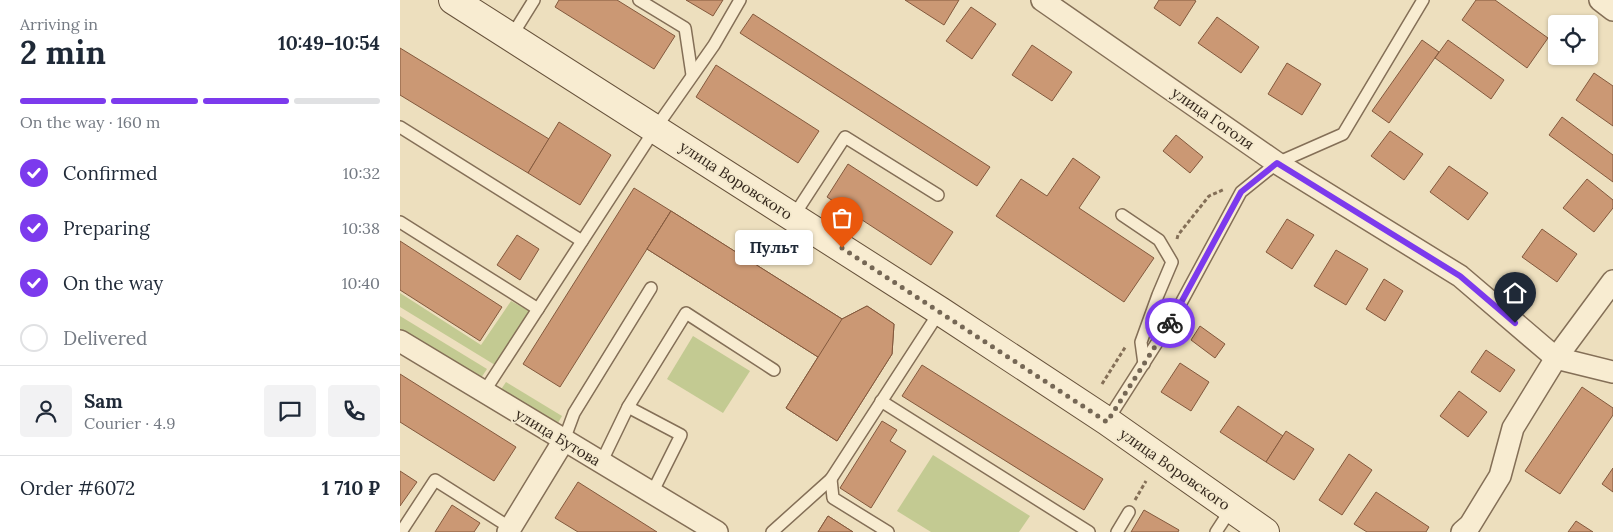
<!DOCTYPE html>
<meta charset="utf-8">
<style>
:root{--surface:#fff;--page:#f2f2f3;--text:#1f2937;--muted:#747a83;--line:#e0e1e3;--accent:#7c3aed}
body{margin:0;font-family:Lora,serif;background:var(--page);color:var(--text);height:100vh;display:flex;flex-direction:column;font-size:19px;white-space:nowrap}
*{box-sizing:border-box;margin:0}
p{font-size:16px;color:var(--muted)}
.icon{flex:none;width:28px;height:28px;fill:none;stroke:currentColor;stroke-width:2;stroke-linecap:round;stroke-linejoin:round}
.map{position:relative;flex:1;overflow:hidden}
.side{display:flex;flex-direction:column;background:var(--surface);width:400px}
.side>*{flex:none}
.fabs{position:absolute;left:1148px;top:15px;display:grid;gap:10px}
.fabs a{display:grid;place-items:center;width:50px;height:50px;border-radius:5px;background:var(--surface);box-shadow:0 1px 4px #0004;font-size:25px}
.pin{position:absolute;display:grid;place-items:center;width:42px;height:42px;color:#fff;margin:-51px -21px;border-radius:50% 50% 50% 0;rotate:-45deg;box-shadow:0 0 5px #0007}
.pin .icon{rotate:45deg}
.courier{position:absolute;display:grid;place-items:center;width:50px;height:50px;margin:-25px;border:4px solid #7c3aed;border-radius:50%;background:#fff;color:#222;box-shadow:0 1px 6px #0007}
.bubble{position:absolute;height:35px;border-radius:5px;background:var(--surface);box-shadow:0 1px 4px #0004;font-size:16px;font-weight:800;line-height:35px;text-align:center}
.overview em{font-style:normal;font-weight:800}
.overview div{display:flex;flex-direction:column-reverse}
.overview{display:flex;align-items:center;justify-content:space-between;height:85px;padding:0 20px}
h1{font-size:32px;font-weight:800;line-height:38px}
.bar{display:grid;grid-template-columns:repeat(4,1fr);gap:8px 5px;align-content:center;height:60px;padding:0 20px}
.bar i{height:6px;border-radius:4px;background:var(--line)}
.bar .selected{background:var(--accent)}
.bar p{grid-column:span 4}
.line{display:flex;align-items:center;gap:12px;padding:0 20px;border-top:1px solid var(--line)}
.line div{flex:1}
.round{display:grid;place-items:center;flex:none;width:52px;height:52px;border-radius:5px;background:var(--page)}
ol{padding:0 20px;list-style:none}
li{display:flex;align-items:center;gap:15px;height:55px}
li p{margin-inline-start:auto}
li .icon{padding:5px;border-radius:50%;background:var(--accent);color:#fff;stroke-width:4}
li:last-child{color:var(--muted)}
li i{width:28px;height:28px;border:2px solid var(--line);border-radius:50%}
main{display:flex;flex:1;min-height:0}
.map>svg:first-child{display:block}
</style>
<main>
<section class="side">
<div class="overview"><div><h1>2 min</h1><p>Arriving in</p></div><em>10:49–10:54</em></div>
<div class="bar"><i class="selected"></i><i class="selected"></i><i class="selected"></i><i></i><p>On the way · 160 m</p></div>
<ol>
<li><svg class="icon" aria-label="check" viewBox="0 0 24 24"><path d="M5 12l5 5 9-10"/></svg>Confirmed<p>10:32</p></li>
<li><svg class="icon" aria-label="check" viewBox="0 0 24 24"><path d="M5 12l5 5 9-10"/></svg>Preparing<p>10:38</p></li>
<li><svg class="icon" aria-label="check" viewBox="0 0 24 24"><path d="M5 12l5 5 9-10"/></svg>On the way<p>10:40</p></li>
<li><i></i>Delivered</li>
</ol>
<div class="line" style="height:90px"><a class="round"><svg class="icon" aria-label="person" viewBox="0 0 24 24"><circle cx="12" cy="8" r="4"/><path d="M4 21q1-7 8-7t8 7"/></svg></a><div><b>Sam</b><p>Courier · 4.9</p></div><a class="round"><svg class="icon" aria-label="chat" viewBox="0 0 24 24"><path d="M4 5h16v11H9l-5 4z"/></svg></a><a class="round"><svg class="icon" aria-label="phone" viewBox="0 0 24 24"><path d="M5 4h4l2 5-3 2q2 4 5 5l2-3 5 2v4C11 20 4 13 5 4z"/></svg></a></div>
<div class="line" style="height:65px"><div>Order #6072</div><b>1 710 ₽</b></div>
</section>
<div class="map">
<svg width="1213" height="532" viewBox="0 0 1213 532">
<rect width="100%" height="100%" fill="#eddfbe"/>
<g fill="#c3ca92">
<polygon points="0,293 81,345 111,301 129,311 95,365 0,307"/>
<polygon points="0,316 87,369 77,384 0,336"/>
<polygon points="293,336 350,371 323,413 267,379"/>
<polygon points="106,382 162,416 155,428 98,394"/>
<polygon points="533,455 630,516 619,532 531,532 497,511"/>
</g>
<g fill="#cb9874" stroke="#83593d">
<polygon points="159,0 217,0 275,36 254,69 155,7"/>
<polygon points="286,0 323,0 313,16"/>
<polygon points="505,0 559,0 544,25"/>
<polygon points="759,0 794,0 796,1 780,26 754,8"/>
<polygon points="1076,0 1095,0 1148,38 1127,68 1062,20"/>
<polygon points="571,7 596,24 572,59 546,41"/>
<polygon points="353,14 590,167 577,186 340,33"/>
<polygon points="817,17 859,47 841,73 798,43"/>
<polygon points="1022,40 1039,52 989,123 972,111"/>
<polygon points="1048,40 1104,80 1091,99 1035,58"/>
<polygon points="632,45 672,72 652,101 612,75"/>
<polygon points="0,48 149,139 128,173 0,95"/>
<polygon points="887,63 921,84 902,115 868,94"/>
<polygon points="316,65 419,131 398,163 296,97"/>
<polygon points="1194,73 1213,86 1213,126 1176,100"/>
<polygon points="1162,117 1213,155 1213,182 1149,135"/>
<polygon points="159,122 211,155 180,205 128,173"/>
<polygon points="990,131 1023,154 1004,180 971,156"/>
<polygon points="776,135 803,157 790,173 763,151"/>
<polygon points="673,158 700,177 679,208 754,258 724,302 596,216 621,179 647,196"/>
<polygon points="448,164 553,232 531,265 427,197"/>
<polygon points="1049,166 1088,193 1068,220 1030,192"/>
<polygon points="1187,179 1213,200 1213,208 1194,232 1163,208"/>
<polygon points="234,188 271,211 160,387 123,364"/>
<polygon points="271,211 442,319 418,357 247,249"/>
<polygon points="271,211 442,319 467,306 494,324 492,354 437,441 386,408 418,357 247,249"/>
<polygon points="887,219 914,235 892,269 866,252"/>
<polygon points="1142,229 1177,254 1157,282 1122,257"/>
<polygon points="117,235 139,249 120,280 97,265"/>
<polygon points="0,241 102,307 80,341 0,290"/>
<polygon points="936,250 968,269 946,305 914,286"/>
<polygon points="984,279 1003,291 985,321 966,309"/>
<polygon points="467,306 494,324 492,354 437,441 386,408 442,319"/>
<polygon points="800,326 825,344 815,358 791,340"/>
<polygon points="1086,350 1115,370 1100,392 1071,372"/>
<polygon points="780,363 809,382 791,411 761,392"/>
<polygon points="522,365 703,479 684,510 502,396"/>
<polygon points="0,374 116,447 94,481 0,422"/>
<polygon points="1182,387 1213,408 1213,415 1160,494 1125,471"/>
<polygon points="1059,391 1087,412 1068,437 1040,416"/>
<polygon points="838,406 883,436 866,462 820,432"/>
<polygon points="482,421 497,430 490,441 506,451 471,508 440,488"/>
<polygon points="886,431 914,449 894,480 866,462"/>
<polygon points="949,454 972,470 942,515 919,500"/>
<polygon points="1213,468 1213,492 1202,484"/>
<polygon points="0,471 17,482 0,506"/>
<polygon points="178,482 257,532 178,532 155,518"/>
<polygon points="976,492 1029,527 1026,532 967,532 954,524"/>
<polygon points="52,505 80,523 74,532 35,532"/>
<polygon points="744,510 779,530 778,532 731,532"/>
<polygon points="428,516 453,532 418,532"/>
<polygon points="428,516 453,532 418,532"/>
<polygon points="1176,521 1193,532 1168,532"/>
</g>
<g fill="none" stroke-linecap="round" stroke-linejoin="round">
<defs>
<g id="lane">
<polyline points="239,0 285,28 292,75"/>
<polyline points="111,37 134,0"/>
<polyline points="0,127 182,241"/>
<polyline points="722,215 759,240 772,262 758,295 741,342 744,364"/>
<polyline points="393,217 445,137 538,195"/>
<polyline points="0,222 138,309"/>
<polyline points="84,392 255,129 314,45 340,0"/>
<polyline points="481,401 689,532"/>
<polyline points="228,407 281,435 252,493"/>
<polyline points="707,421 774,316 841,192 877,163 943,134 1023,0"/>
<polyline points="164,440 174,413 251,288"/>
<polyline points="201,463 228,407 286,313 374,370"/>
<polyline points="431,479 433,498 488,532"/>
<polyline points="1,532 35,480 114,530"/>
<polyline points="372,532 431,479 540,311"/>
<polyline points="717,532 729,512"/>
<polyline points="816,532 831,509"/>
</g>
<g id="street">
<polyline points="642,0 877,163 1060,276 1156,358 1213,372"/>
<polyline points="1200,0 1213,10"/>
<polyline points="0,341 317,532"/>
<polyline points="108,532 164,440"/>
<polyline points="1062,532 1070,525 1100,476 1113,428 1156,358 1213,281"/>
</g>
<polyline id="secondary" points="53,0 540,311 707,421 865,532"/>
</defs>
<use href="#lane" stroke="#846f57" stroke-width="14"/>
<use href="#street" stroke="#846f57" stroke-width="24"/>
<use href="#secondary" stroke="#66513a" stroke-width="30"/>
<g stroke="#846f57" stroke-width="3" stroke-dasharray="4 2.5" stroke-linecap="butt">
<polyline points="777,239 778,235 809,196 825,189"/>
<polyline points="702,384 726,346"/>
<polyline points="735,500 746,481"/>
</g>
<use href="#lane" stroke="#f8ecd1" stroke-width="11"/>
<use href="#street" stroke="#f8ecd1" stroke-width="21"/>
<use href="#secondary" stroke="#f8ecd1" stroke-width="28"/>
</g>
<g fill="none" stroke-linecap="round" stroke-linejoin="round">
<polyline stroke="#756755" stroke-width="5" stroke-dasharray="0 9" points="442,248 707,422 770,323"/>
<polyline stroke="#7c3aed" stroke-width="6" points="770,323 841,192 877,163 1060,276 1115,323"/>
</g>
<g text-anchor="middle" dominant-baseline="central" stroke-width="4" stroke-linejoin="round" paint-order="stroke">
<g font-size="15" fill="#34271c" stroke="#f4e9cd">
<text transform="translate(813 118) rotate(35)">улица Гоголя</text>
<text transform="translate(336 180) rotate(33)">улица Воровского</text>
<text transform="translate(158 437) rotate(31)">улица Бутова</text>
<text transform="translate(775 469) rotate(35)">улица Воровского</text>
</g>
</g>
</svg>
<div class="fabs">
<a><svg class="icon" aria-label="locate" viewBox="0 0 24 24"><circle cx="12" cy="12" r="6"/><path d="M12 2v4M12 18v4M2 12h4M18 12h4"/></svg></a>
</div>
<div class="pin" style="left:442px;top:248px;background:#ea580c"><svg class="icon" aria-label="bag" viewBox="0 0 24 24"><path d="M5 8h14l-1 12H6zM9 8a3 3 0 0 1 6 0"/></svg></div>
<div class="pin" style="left:1115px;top:323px;background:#1f2937"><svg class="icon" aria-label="home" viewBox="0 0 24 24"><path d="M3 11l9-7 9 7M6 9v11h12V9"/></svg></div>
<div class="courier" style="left:770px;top:323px"><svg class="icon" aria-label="bike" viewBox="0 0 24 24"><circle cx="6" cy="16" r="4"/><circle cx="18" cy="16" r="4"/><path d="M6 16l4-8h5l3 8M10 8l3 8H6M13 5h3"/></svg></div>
<div class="bubble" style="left:335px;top:230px;width:78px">Пульт</div>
</div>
</main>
